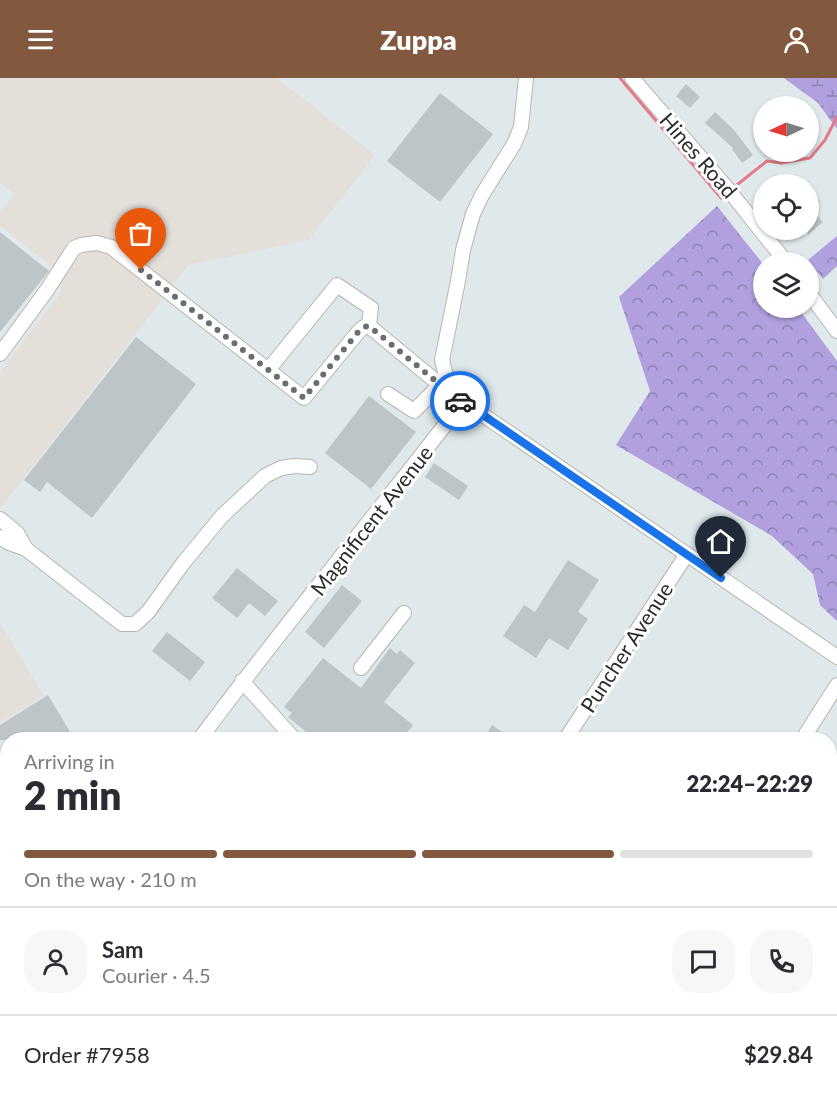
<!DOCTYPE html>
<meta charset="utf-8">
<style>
:root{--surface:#fff;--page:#f7f7f7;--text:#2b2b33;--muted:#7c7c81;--line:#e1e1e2;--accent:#82593e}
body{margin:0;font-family:Lato,sans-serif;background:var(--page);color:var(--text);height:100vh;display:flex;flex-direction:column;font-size:22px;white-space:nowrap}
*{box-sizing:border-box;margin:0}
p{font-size:20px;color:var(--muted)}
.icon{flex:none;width:33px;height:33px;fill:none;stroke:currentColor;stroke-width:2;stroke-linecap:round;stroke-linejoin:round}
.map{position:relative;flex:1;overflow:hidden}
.drawer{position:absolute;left:0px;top:654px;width:837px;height:372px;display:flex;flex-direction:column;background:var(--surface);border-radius:24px 24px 0 0;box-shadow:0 2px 4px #0004}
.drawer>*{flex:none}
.needle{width:39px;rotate:266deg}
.fabs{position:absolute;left:753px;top:18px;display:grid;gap:12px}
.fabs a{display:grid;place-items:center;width:66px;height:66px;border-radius:50%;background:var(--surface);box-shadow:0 2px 4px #0004;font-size:30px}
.pin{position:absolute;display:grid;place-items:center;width:51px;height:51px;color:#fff;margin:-62px -26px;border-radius:50% 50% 50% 0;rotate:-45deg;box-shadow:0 0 6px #0007}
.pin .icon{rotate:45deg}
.courier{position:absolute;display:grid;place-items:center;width:60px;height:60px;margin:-30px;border:4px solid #1a73e8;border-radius:50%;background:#fff;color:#222;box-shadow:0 2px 8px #0007}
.overview em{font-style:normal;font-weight:800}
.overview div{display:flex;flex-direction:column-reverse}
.overview{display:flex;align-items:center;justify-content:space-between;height:102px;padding:0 24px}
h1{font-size:39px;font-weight:800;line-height:45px}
.bar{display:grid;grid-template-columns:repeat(4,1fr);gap:9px 6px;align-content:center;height:72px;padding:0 24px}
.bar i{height:8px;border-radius:4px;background:var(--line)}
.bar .selected{background:var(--accent)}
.bar p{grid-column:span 4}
.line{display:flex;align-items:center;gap:15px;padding:0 24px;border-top:2px solid var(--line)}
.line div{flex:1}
.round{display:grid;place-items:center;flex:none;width:63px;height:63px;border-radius:24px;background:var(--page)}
header{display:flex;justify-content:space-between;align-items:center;height:78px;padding:0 24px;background:var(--accent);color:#fff;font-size:27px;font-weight:800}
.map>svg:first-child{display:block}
</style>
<header><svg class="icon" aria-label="menu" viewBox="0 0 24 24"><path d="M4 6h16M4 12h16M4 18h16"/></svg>Zuppa<svg class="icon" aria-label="person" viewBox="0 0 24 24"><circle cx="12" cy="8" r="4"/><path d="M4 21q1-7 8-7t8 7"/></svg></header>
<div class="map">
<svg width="837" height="1026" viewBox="0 0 837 1026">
<defs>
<pattern id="forest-crowns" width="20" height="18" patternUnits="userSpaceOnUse" patternTransform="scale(1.5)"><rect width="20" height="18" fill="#b19fde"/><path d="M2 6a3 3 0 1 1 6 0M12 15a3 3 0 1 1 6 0" fill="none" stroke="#9082b4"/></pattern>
<pattern id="wetland-marsh" width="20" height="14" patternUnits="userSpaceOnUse" patternTransform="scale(1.5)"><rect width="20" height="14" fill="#b19fde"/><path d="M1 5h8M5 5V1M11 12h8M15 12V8" fill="none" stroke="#9082b4"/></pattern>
</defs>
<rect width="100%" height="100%" fill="#dfe9ec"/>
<g fill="#e5dfda">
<polygon points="0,0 277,0 375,77 309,162 189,187 0,431 0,294 61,215 56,192 0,148 0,135 14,116 0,105"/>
<polygon points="0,545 44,618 0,645"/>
</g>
<g fill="url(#forest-crowns)">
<polygon points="717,128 763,186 764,230 798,230 837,283 837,543 820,527 813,496 772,458 616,367 650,313 619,219"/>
<polygon points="837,158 837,188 823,201 808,182"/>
<polygon points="832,1004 837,1006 837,1026 824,1026 827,1019 830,1018"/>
</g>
<polygon fill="url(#wetland-marsh)" points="784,0 837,0 837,51 818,25"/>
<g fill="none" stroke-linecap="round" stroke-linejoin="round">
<g stroke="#e57a86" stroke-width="3">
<polyline points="620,0 721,120 726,116"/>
<polyline points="733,110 767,83 781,85 810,80 825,62 837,39"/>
</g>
</g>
<g fill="#bec5c8">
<polygon points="686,6 700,19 690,30 676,18"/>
<polygon points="440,15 493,56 440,124 387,83"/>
<polygon points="715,34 734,52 753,77 742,85 732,71 733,70 705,45"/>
<polygon points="784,96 792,106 771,106"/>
<polygon points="808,110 820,123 811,131 823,144 808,157"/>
<polygon points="0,154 49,193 0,254"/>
<polygon points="136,259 196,306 92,440 47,404 40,414 24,402"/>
<polygon points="369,318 416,354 371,411 325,375"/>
<polygon points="434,385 468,408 459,422 425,399"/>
<polygon points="568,482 599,502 578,534 588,541 568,572 549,560 536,580 503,558 524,527 535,534"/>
<polygon points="237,490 278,523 265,538 249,525 237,540 212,520"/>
<polygon points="342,507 362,523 324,570 305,554"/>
<polygon points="167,554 205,584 190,603 152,573"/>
<polygon points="390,570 397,576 400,572 415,585 384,624 413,647 401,662 316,662 288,639 292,635 284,629 323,580 361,610"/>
<polygon points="48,617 75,662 0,662 0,647"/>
<polygon points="492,647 514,662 483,662"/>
</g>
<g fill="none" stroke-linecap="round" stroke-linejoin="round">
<defs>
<g id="minor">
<polyline points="632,0 727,110 786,184"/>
<polyline points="808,214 837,253"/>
<polyline points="0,276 47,212 74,170 81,167 97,165 111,169 304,320 359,253 364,249 369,248 462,325 486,339 837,579"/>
<polyline points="268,292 337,207 371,230 369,248"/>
<polyline points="388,316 414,333 440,307"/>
<polyline points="457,317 447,302 442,282 458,203 463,172 473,136 482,117 514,66 521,49 526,0"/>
<polyline points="0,441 17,455 26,471"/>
<polyline points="0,459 9,465 26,471 122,546 135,546 148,534 184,484 222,438 265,398 281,390 295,388 310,389"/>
<polyline points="361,590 404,535"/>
<polyline points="242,603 295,662"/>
<path d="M199 662C284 547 375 438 462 325"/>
<polyline points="565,662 687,476"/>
<polyline points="802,662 837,607"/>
<polyline points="0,790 8,785"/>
<polyline points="0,944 8,950"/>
<polyline points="104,1018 113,1026"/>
<polyline points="609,1018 619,1026"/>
<polyline points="485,1026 494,1018"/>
<polyline points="773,1026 776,1018"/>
</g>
</defs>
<use href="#minor" stroke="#bab4af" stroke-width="16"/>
<use href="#minor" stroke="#fff" stroke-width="14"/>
</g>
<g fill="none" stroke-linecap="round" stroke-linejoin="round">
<polyline stroke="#6a6e6f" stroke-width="6" stroke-dasharray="0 10.8" points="141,192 304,320 359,253 364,249 369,248 460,323"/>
<polyline stroke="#1a73e8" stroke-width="8" points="460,323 486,339 721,500"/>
</g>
<g text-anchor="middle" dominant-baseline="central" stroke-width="6" stroke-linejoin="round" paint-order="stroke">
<g font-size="21" fill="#2b2b2b" stroke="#fff">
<text transform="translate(699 77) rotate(49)">Hines Road</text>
<text transform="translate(371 442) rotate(-52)">Magnificent Avenue</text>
<text transform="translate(626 569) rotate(-57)">Puncher Avenue</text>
</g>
</g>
</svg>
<div class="fabs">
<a><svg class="needle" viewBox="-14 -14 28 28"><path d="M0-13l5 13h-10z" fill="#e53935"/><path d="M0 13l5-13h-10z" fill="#7c7c81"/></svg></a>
<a><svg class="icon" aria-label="locate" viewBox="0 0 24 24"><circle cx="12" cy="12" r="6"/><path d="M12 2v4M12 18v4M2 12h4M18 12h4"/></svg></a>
<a><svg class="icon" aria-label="layers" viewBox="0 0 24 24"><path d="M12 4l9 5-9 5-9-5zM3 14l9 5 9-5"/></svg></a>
</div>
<div class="pin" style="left:141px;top:192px;background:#ea580c"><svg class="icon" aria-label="bag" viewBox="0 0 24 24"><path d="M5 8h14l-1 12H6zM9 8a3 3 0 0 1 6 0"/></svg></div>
<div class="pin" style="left:721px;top:500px;background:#1f2937"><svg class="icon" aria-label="home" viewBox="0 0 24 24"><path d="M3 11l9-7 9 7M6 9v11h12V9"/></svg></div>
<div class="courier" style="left:460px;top:323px"><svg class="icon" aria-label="car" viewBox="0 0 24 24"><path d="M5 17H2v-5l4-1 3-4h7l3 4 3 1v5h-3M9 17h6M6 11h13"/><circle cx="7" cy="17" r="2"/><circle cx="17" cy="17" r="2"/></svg></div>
<section class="drawer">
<div class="overview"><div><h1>2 min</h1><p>Arriving in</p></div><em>22:24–22:29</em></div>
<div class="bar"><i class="selected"></i><i class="selected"></i><i class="selected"></i><i></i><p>On the way · 210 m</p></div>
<div class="line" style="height:108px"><a class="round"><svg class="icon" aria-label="person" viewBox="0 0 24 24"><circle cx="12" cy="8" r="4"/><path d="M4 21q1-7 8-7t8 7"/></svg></a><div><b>Sam</b><p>Courier · 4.5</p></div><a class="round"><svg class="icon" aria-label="chat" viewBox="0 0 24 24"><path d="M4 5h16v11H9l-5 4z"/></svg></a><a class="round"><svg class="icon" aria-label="phone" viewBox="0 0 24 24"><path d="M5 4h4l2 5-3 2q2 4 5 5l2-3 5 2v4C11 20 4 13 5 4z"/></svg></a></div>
<div class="line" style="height:78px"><div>Order #7958</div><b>$29.84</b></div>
</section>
</div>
